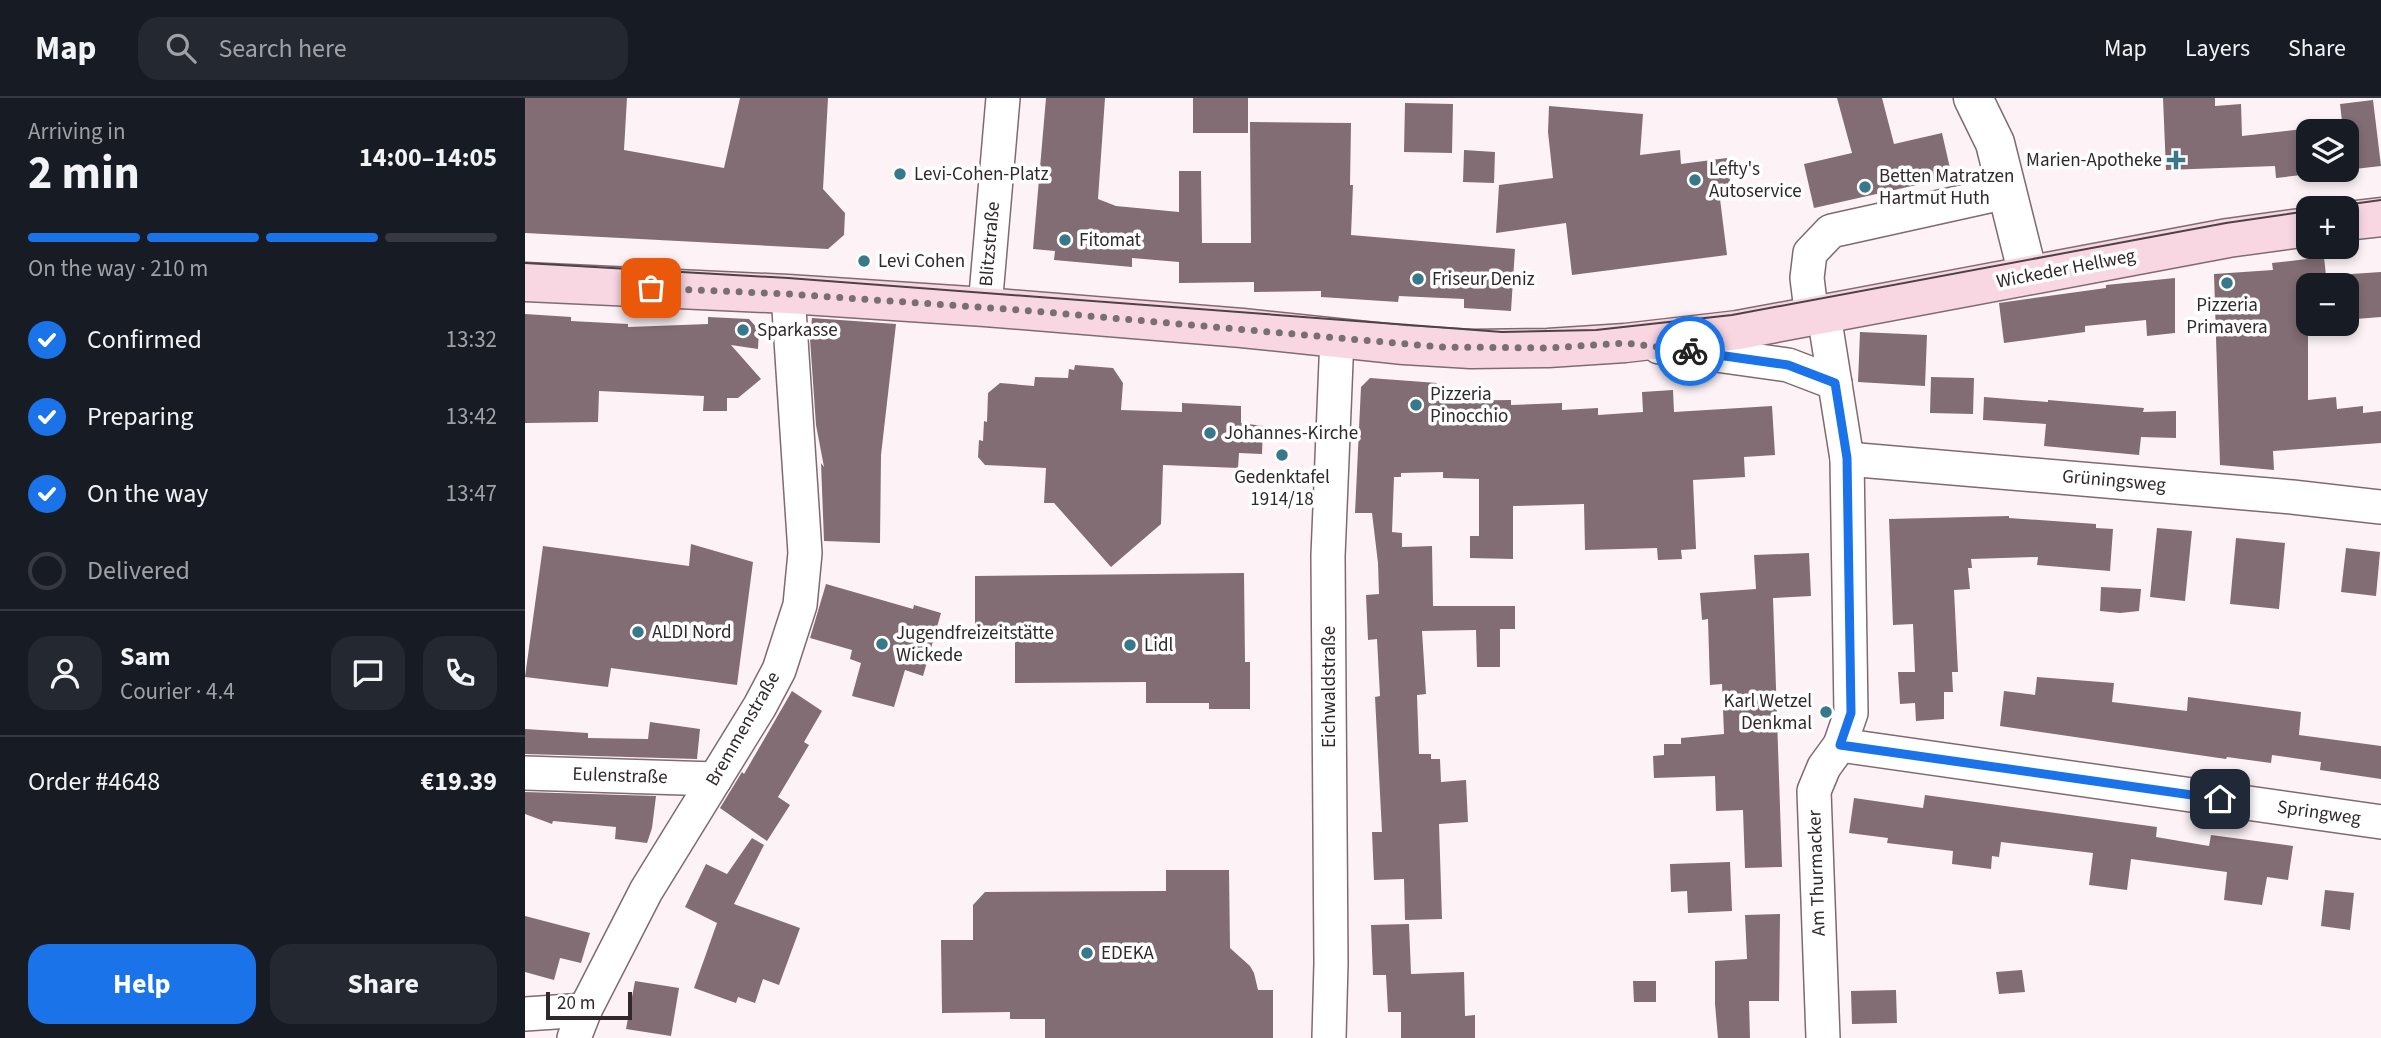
<!DOCTYPE html>
<meta charset="utf-8">
<style>
:root{--surface:#171b24;--page:#242831;--text:#f1f3f6;--muted:#9ea1a6;--line:#363941;--accent:#1a73e8}
body{margin:0;font-family:"Source Sans 3",sans-serif;background:var(--page);color:var(--text);height:100vh;display:flex;flex-direction:column;font-size:26px;white-space:nowrap}
*{box-sizing:border-box;margin:0}
p{font-size:23px;color:var(--muted)}
.icon{flex:none;width:38px;height:38px;fill:none;stroke:currentColor;stroke-width:2;stroke-linecap:round;stroke-linejoin:round}
.map{position:relative;flex:1;overflow:hidden}
.sheet{display:flex;flex-direction:column;background:var(--surface);width:525px}
.sheet>*{flex:none}
.buttons{position:absolute;left:1771px;top:21px;display:grid;gap:14px}
.buttons a{display:grid;place-items:center;width:63px;height:63px;border-radius:14px;background:var(--surface);box-shadow:0 4px 10px #0003;font-size:35px}
.scale{position:absolute;left:21px;bottom:18px;width:86px;box-sizing:border-box;padding-left:7px;border:4px solid #31282b;border-top:0;font-size:19px;line-height:24px;white-space:nowrap;color:#31282b;-webkit-text-stroke:5px #fff;paint-order:stroke}
.pin{position:absolute;display:grid;place-items:center;width:60px;height:60px;color:#fff;margin:-30px;border-radius:14px;box-shadow:0 4px 10px #0006}
.courier{position:absolute;display:grid;place-items:center;width:70px;height:70px;margin:-35px;border:5px solid #1a73e8;border-radius:50%;background:#fff;color:#222;box-shadow:0 2px 9px #0007}
.overview em{font-style:normal;font-weight:700}
.overview div{display:flex;flex-direction:column-reverse}
.overview{display:flex;align-items:center;justify-content:space-between;height:119px;padding:0 28px}
h1{font-size:46px;font-weight:700;line-height:52px}
.bar{display:grid;grid-template-columns:repeat(4,1fr);gap:10px 7px;align-content:center;height:84px;padding:0 28px}
.bar i{height:9px;border-radius:5px;background:var(--line)}
.bar .selected{background:var(--accent)}
.bar p{grid-column:span 4}
.line{display:flex;align-items:center;gap:18px;padding:0 28px;border-top:2px solid var(--line)}
.line div{flex:1}
.round{display:grid;place-items:center;flex:none;width:74px;height:74px;border-radius:21px;background:var(--page)}
ol{padding:0 28px;list-style:none}
li{display:flex;align-items:center;gap:21px;height:77px}
li p{margin-inline-start:auto}
li .icon{padding:7px;border-radius:50%;background:var(--accent);color:#fff;stroke-width:4}
li:last-child{color:var(--muted)}
li i{width:38px;height:38px;border:4px solid var(--line);border-radius:50%}
.cta{display:flex;gap:14px;margin-top:auto;padding:14px 28px}
.cta a{flex:1;height:80px;border-radius:21px;background:var(--accent);color:#fff;font-size:28px;font-weight:700;line-height:80px;text-align:center}
.cta a+a{background:var(--page);color:var(--text)}
header{display:flex;align-items:center;gap:42px;box-sizing:border-box;height:98px;padding:0 35px;background:var(--surface);border-bottom:2px solid var(--line)}
header strong{font-size:33px}
nav{display:flex;gap:38px;margin-inline-start:auto;font-size:24px}
.search{width:490px;height:63px;background:var(--page);display:flex;align-items:center;gap:18px;box-sizing:border-box;padding:0 24px;border-radius:21px;color:var(--muted);font-size:26px}
main{display:flex;flex:1;min-height:0}
.map>svg:first-child{display:block}
</style>
<header>
<strong>Map</strong>
<div class="search"><svg class="icon" aria-label="search" viewBox="0 0 24 24"><circle cx="10" cy="10" r="6"/><path d="M15 15l6 6"/></svg>Search here</div>
<nav><a>Map</a><a>Layers</a><a>Share</a></nav>
</header>
<main>
<section class="sheet">
<div class="overview"><div><h1>2 min</h1><p>Arriving in</p></div><em>14:00–14:05</em></div>
<div class="bar"><i class="selected"></i><i class="selected"></i><i class="selected"></i><i></i><p>On the way · 210 m</p></div>
<ol>
<li><svg class="icon" aria-label="check" viewBox="0 0 24 24"><path d="M5 12l5 5 9-10"/></svg>Confirmed<p>13:32</p></li>
<li><svg class="icon" aria-label="check" viewBox="0 0 24 24"><path d="M5 12l5 5 9-10"/></svg>Preparing<p>13:42</p></li>
<li><svg class="icon" aria-label="check" viewBox="0 0 24 24"><path d="M5 12l5 5 9-10"/></svg>On the way<p>13:47</p></li>
<li><i></i>Delivered</li>
</ol>
<div class="line" style="height:126px"><a class="round"><svg class="icon" aria-label="person" viewBox="0 0 24 24"><circle cx="12" cy="8" r="4"/><path d="M4 21q1-7 8-7t8 7"/></svg></a><div><b>Sam</b><p>Courier · 4.4</p></div><a class="round"><svg class="icon" aria-label="chat" viewBox="0 0 24 24"><path d="M4 5h16v11H9l-5 4z"/></svg></a><a class="round"><svg class="icon" aria-label="phone" viewBox="0 0 24 24"><path d="M5 4h4l2 5-3 2q2 4 5 5l2-3 5 2v4C11 20 4 13 5 4z"/></svg></a></div>
<div class="line" style="height:91px"><div>Order #4648</div><b>€19.39</b></div>
<div class="cta"><a>Help</a><a>Share</a></div>
</section>
<div class="map">
<svg width="1856" height="940" viewBox="0 0 1856 940">
<rect width="100%" height="100%" fill="#fdf3f6"/>
<g fill="#816d73" fill-rule="evenodd">
<polygon points="0,0 102,0 99,52 199,70 215,0 303,0 298,91 320,115 319,137 303,151 0,135"/>
<polygon points="521,0 580,0 573,101 591,108 654,114 654,73 676,73 677,145 726,145 725,24 826,25 825,87 828,87 826,137 990,151 986,213 939,210 939,201 874,198 873,204 796,199 796,193 729,194 729,184 654,185 654,164 607,160 607,169 529,162 530,153 508,151"/>
<rect x="668" y="0" width="55" height="35"/>
<polygon points="1312,0 1357,0 1369,46 1417,35 1427,79 1289,110 1279,66 1327,55"/>
<path d="M1638 0H1690V8L1716 6 1717 38 1803 28 1802 25 1817 23 1815 6 1848 2 1856 68 1751 80 1750 68 1641 72ZM1783 33H1822V72H1783Z"/>
<polygon points="880,5 928,6 927,55 879,54"/>
<polygon points="1024,8 1118,16 1115,57 1155,52 1156,66 1202,60 1207,99 1195,101 1202,157 1047,177 1041,125 971,135 974,87 1028,80 1023,34"/>
<polygon points="939,52 970,54 969,85 938,84"/>
<polygon points="1799,159 1802,187 1783,187 1783,302 1811,299 1812,311 1838,308 1838,315 1856,313 1856,345 1748,353 1749,372 1695,367 1689,176 1748,172 1747,165"/>
<polygon points="1856,174 1856,219 1831,221 1826,176"/>
<polygon points="1650,180 1650,235 1622,238 1621,222 1560,228 1560,234 1479,245 1474,205 1581,190 1581,187"/>
<polygon points="0,216 46,219 46,223 103,226 103,229 183,226 183,219 224,221 234,232 233,251 206,247 236,281 213,300 202,300 202,313 178,313 179,298 74,293 73,324 0,325"/>
<polygon points="287,220 371,226 356,357 355,445 299,443 296,365 299,369 291,327 285,241"/>
<polygon points="1335,234 1402,237 1400,288 1333,284"/>
<polygon points="550,267 588,270 598,285 596,312 657,314 657,305 716,308 716,325 738,328 737,356 714,355 713,370 638,367 636,426 586,469 529,405 519,405 521,370 460,367 453,359 454,342 458,343 459,323 462,324 463,295 475,285 509,288 510,279 543,280 544,271 549,272"/>
<polygon points="1406,279 1449,280 1448,316 1405,315"/>
<polygon points="845,280 912,285 904,303 986,302 986,307 1037,305 1037,312 1073,310 1073,317 1118,314 1117,294 1148,292 1149,314 1247,308 1250,357 1219,359 1220,379 1168,382 1171,451 1156,452 1157,461 1133,462 1132,450 1060,452 1059,406 988,408 988,461 945,460 945,438 954,438 954,381 918,380 918,374 876,375 876,379 869,379 867,434 877,435 877,449 907,448 908,508 990,508 990,531 975,531 975,569 952,569 951,532 897,533 901,596 892,597 894,656 906,656 906,661 915,661 916,684 941,682 943,724 914,726 917,821 880,822 879,781 849,782 847,734 857,734 850,599 855,598 852,541 843,542 841,497 854,496 853,465 847,415 830,415 836,289"/>
<polygon points="1459,299 1523,304 1523,302 1619,310 1618,314 1651,313 1651,340 1616,339 1614,357 1519,348 1521,326 1458,322"/>
<polygon points="1484,418 1484,420 1571,426 1571,430 1588,431 1585,473 1512,467 1513,459 1446,461 1447,470 1443,470 1445,491 1429,492 1433,574 1427,574 1428,594 1419,594 1419,621 1391,623 1390,605 1375,606 1373,574 1390,574 1388,526 1368,527 1364,421"/>
<polygon points="1632,430 1667,433 1660,503 1625,499"/>
<polygon points="1711,440 1760,445 1754,511 1705,506"/>
<polygon points="166,446 228,464 212,587 86,570 83,589 0,579 18,448 164,468"/>
<polygon points="1821,450 1855,454 1851,498 1816,494"/>
<polygon points="1284,455 1286,498 1248,500 1257,769 1220,770 1218,712 1191,713 1190,678 1129,680 1128,658 1139,657 1139,646 1156,646 1156,640 1199,636 1197,586 1185,587 1183,521 1177,522 1175,495 1231,491 1229,457"/>
<polygon points="719,475 720,564 725,564 725,611 684,611 684,605 621,605 621,584 490,585 490,529 450,529 450,478"/>
<polygon points="301,486 388,511 389,507 416,515 398,578 380,572 369,609 327,598 336,565 325,561 327,552 285,540"/>
<polygon points="1576,489 1616,491 1614,513 1595,515 1575,513"/>
<polygon points="1512,579 1589,585 1587,604 1662,613 1663,599 1776,614 1774,637 1856,648 1856,681 1795,672 1796,664 1747,657 1746,665 1702,659 1701,661 1475,628 1479,593 1510,597"/>
<polygon points="267,593 297,613 279,644 284,647 253,699 265,707 242,743 195,710 217,674 219,676"/>
<polygon points="125,624 175,631 172,661 0,656 0,631 63,635 63,640 123,641"/>
<polygon points="0,694 131,698 127,730 122,745 90,741 91,729 28,723 27,726 0,716"/>
<polygon points="1400,697 1632,729 1631,739 1684,748 1686,737 1768,748 1763,782 1742,779 1737,807 1699,802 1702,774 1606,761 1602,792 1564,787 1568,755 1476,744 1474,759 1467,758 1466,771 1427,766 1428,753 1362,745 1363,740 1324,735 1329,700 1398,710"/>
<polygon points="227,740 239,747 209,806 275,830 254,887 238,881 230,905 213,899 211,905 169,890 192,825 160,809 181,766 202,776"/>
<polygon points="1205,764 1207,813 1163,815 1162,793 1146,794 1145,766"/>
<polygon points="641,772 704,772 705,850 725,868 729,875 733,892 748,892 748,940 520,940 520,921 485,921 485,914 417,915 416,842 448,842 448,807 460,794 641,793"/>
<polygon points="1800,792 1829,795 1825,832 1796,828"/>
<polygon points="1255,816 1254,903 1224,903 1225,940 1193,940 1190,906 1190,863 1222,861 1220,817"/>
<polygon points="0,818 65,835 56,865 35,860 29,882 0,874"/>
<polygon points="884,826 886,876 939,874 940,918 950,917 950,940 876,940 876,914 863,914 861,877 848,877 846,827"/>
<polygon points="1497,872 1500,894 1474,896 1471,874"/>
<polygon points="110,883 154,890 146,938 101,931"/>
<polygon points="1108,883 1131,883 1131,904 1109,904"/>
<polygon points="1371,892 1372,925 1327,926 1326,893"/>
</g>
<g fill="none" stroke-linecap="round" stroke-linejoin="round">
<defs>
<g id="minor">
<polyline points="460,209 478,0"/>
<polyline points="1134,249 1263,267 1310,285"/>
<polyline points="1322,361 1767,399 1856,409"/>
<polyline points="1315,647 1856,724"/>
<polyline points="0,675 190,681"/>
<polyline points="0,916 60,912"/>
<polyline points="49,940 60,912 121,793 235,608 254,572 275,507 280,455 263,196"/>
<polyline points="804,940 806,865 803,458 812,239"/>
<polyline points="1298,940 1289,693 1299,669 1315,647 1326,615 1322,361 1299,217 1285,204 1282,180 1285,155 1306,133 1482,94"/>
</g>
<polyline id="tertiary" points="1448,0 1470,45 1503,177"/>
<g id="secondary">
<polyline points="1822,123 1856,119"/>
<polyline points="0,184 263,196 460,209 717,230 879,247 946,251 1023,250 1100,245 1213,232 1703,140 1783,129"/>
</g>
</defs>
<use href="#minor" stroke="#7f6a70" stroke-width="36"/>
<use href="#tertiary" stroke="#7f6a70" stroke-width="41"/>
<use href="#secondary" stroke="#7f6a70" stroke-width="41"/>
<use href="#minor" stroke="#fff" stroke-width="33"/>
<use href="#tertiary" stroke="#fff" stroke-width="38"/>
<use href="#secondary" stroke="#f8d7e3" stroke-width="38"/>
<g stroke="#4c4346" stroke-width="2">
<polyline points="1798,110 1856,102"/>
<polyline points="0,165 263,180 977,234 1071,232 1207,217 1701,125 1783,113"/>
</g>
</g>
<g fill="none" stroke-linecap="round" stroke-linejoin="round">
<polyline stroke="#786f72" stroke-width="7" stroke-dasharray="0 12.6" points="126,190 263,196 496,212 916,249 1023,250 1100,245 1165,253"/>
<polyline stroke="#1a73e8" stroke-width="9" points="1165,253 1263,267 1310,285 1322,360 1326,615 1315,647 1695,701"/>
</g>
<g fill="#37798b" stroke="#fff" stroke-width="2.5">
<path d="M1647.5 51.5h7v7h7v7h-7v7h-7v-7h-7v-7h7z"/>
<circle cx="375" cy="76" r="7"/>
<circle cx="1170" cy="82" r="7"/>
<circle cx="1340" cy="89" r="7"/>
<circle cx="540" cy="142" r="7"/>
<circle cx="339" cy="163" r="7"/>
<circle cx="893" cy="181" r="7"/>
<circle cx="1702" cy="185" r="7"/>
<circle cx="218" cy="232" r="7"/>
<circle cx="891" cy="307" r="7"/>
<circle cx="685" cy="335" r="7"/>
<circle cx="757" cy="357" r="7"/>
<circle cx="113" cy="534" r="7"/>
<circle cx="357" cy="546" r="7"/>
<circle cx="605" cy="547" r="7"/>
<circle cx="1301" cy="614" r="7"/>
<circle cx="562" cy="855" r="7"/>
</g>
<g text-anchor="middle" dominant-baseline="central" stroke-width="7" stroke-linejoin="round" paint-order="stroke">
<g font-size="19" fill="#31282b" stroke="#fff" text-anchor="start">
<text x="1637" y="62" text-anchor="end">Marien-Apotheke</text>
<text x="1184" y="71">Lefty's<tspan x="1184" dy="22">Autoservice</tspan></text>
<text x="389" y="76">Levi-Cohen-Platz</text>
<text x="1354" y="78">Betten Matratzen<tspan x="1354" dy="22">Hartmut Huth</tspan></text>
<text x="554" y="142">Fitomat</text>
<text x="353" y="163">Levi Cohen</text>
<text x="907" y="181">Friseur Deniz</text>
<text x="1702" y="207" text-anchor="middle">Pizzeria<tspan x="1702" dy="22">Primavera</tspan></text>
<text x="232" y="232">Sparkasse</text>
<text x="905" y="296">Pizzeria<tspan x="905" dy="22">Pinocchio</tspan></text>
<text x="699" y="335">Johannes-Kirche</text>
<text x="757" y="379" text-anchor="middle">Gedenktafel<tspan x="757" dy="22">1914/18</tspan></text>
<text x="127" y="534">ALDI Nord</text>
<text x="371" y="535">Jugendfreizeitstätte<tspan x="371" dy="22">Wickede</tspan></text>
<text x="619" y="547">Lidl</text>
<text x="1287" y="603" text-anchor="end">Karl Wetzel<tspan x="1287" dy="22">Denkmal</tspan></text>
<text x="576" y="855">EDEKA</text>
</g>
<g font-size="19" fill="#31282b" stroke="#fff">
<text transform="translate(465 146) rotate(-85)">Blitzstraße</text>
<text transform="translate(1541 171) rotate(-11)">Wickeder Hellweg</text>
<text transform="translate(1589 383) rotate(5)">Grüningsweg</text>
<text transform="translate(804 589) rotate(-90)">Eichwaldstraße</text>
<text transform="translate(218 631) rotate(-60)">Bremmenstraße</text>
<text transform="translate(95 678) rotate(2)">Eulenstraße</text>
<text transform="translate(1794 715) rotate(8)">Springweg</text>
<text transform="translate(1292 775) rotate(-92)">Am Thurmacker</text>
</g>
</g>
</svg>
<div class="buttons">
<a><svg class="icon" aria-label="layers" viewBox="0 0 24 24"><path d="M12 4l9 5-9 5-9-5zM3 14l9 5 9-5"/></svg></a>
<a>+</a>
<a>−</a>
</div>
<div class="scale">20 m</div>
<div class="pin" style="left:126px;top:190px;background:#ea580c"><svg class="icon" aria-label="bag" viewBox="0 0 24 24"><path d="M5 8h14l-1 12H6zM9 8a3 3 0 0 1 6 0"/></svg></div>
<div class="pin" style="left:1695px;top:701px;background:#1f2937"><svg class="icon" aria-label="home" viewBox="0 0 24 24"><path d="M3 11l9-7 9 7M6 9v11h12V9"/></svg></div>
<div class="courier" style="left:1165px;top:253px"><svg class="icon" aria-label="bike" viewBox="0 0 24 24"><circle cx="6" cy="16" r="4"/><circle cx="18" cy="16" r="4"/><path d="M6 16l4-8h5l3 8M10 8l3 8H6M13 5h3"/></svg></div>
</div>
</main>
